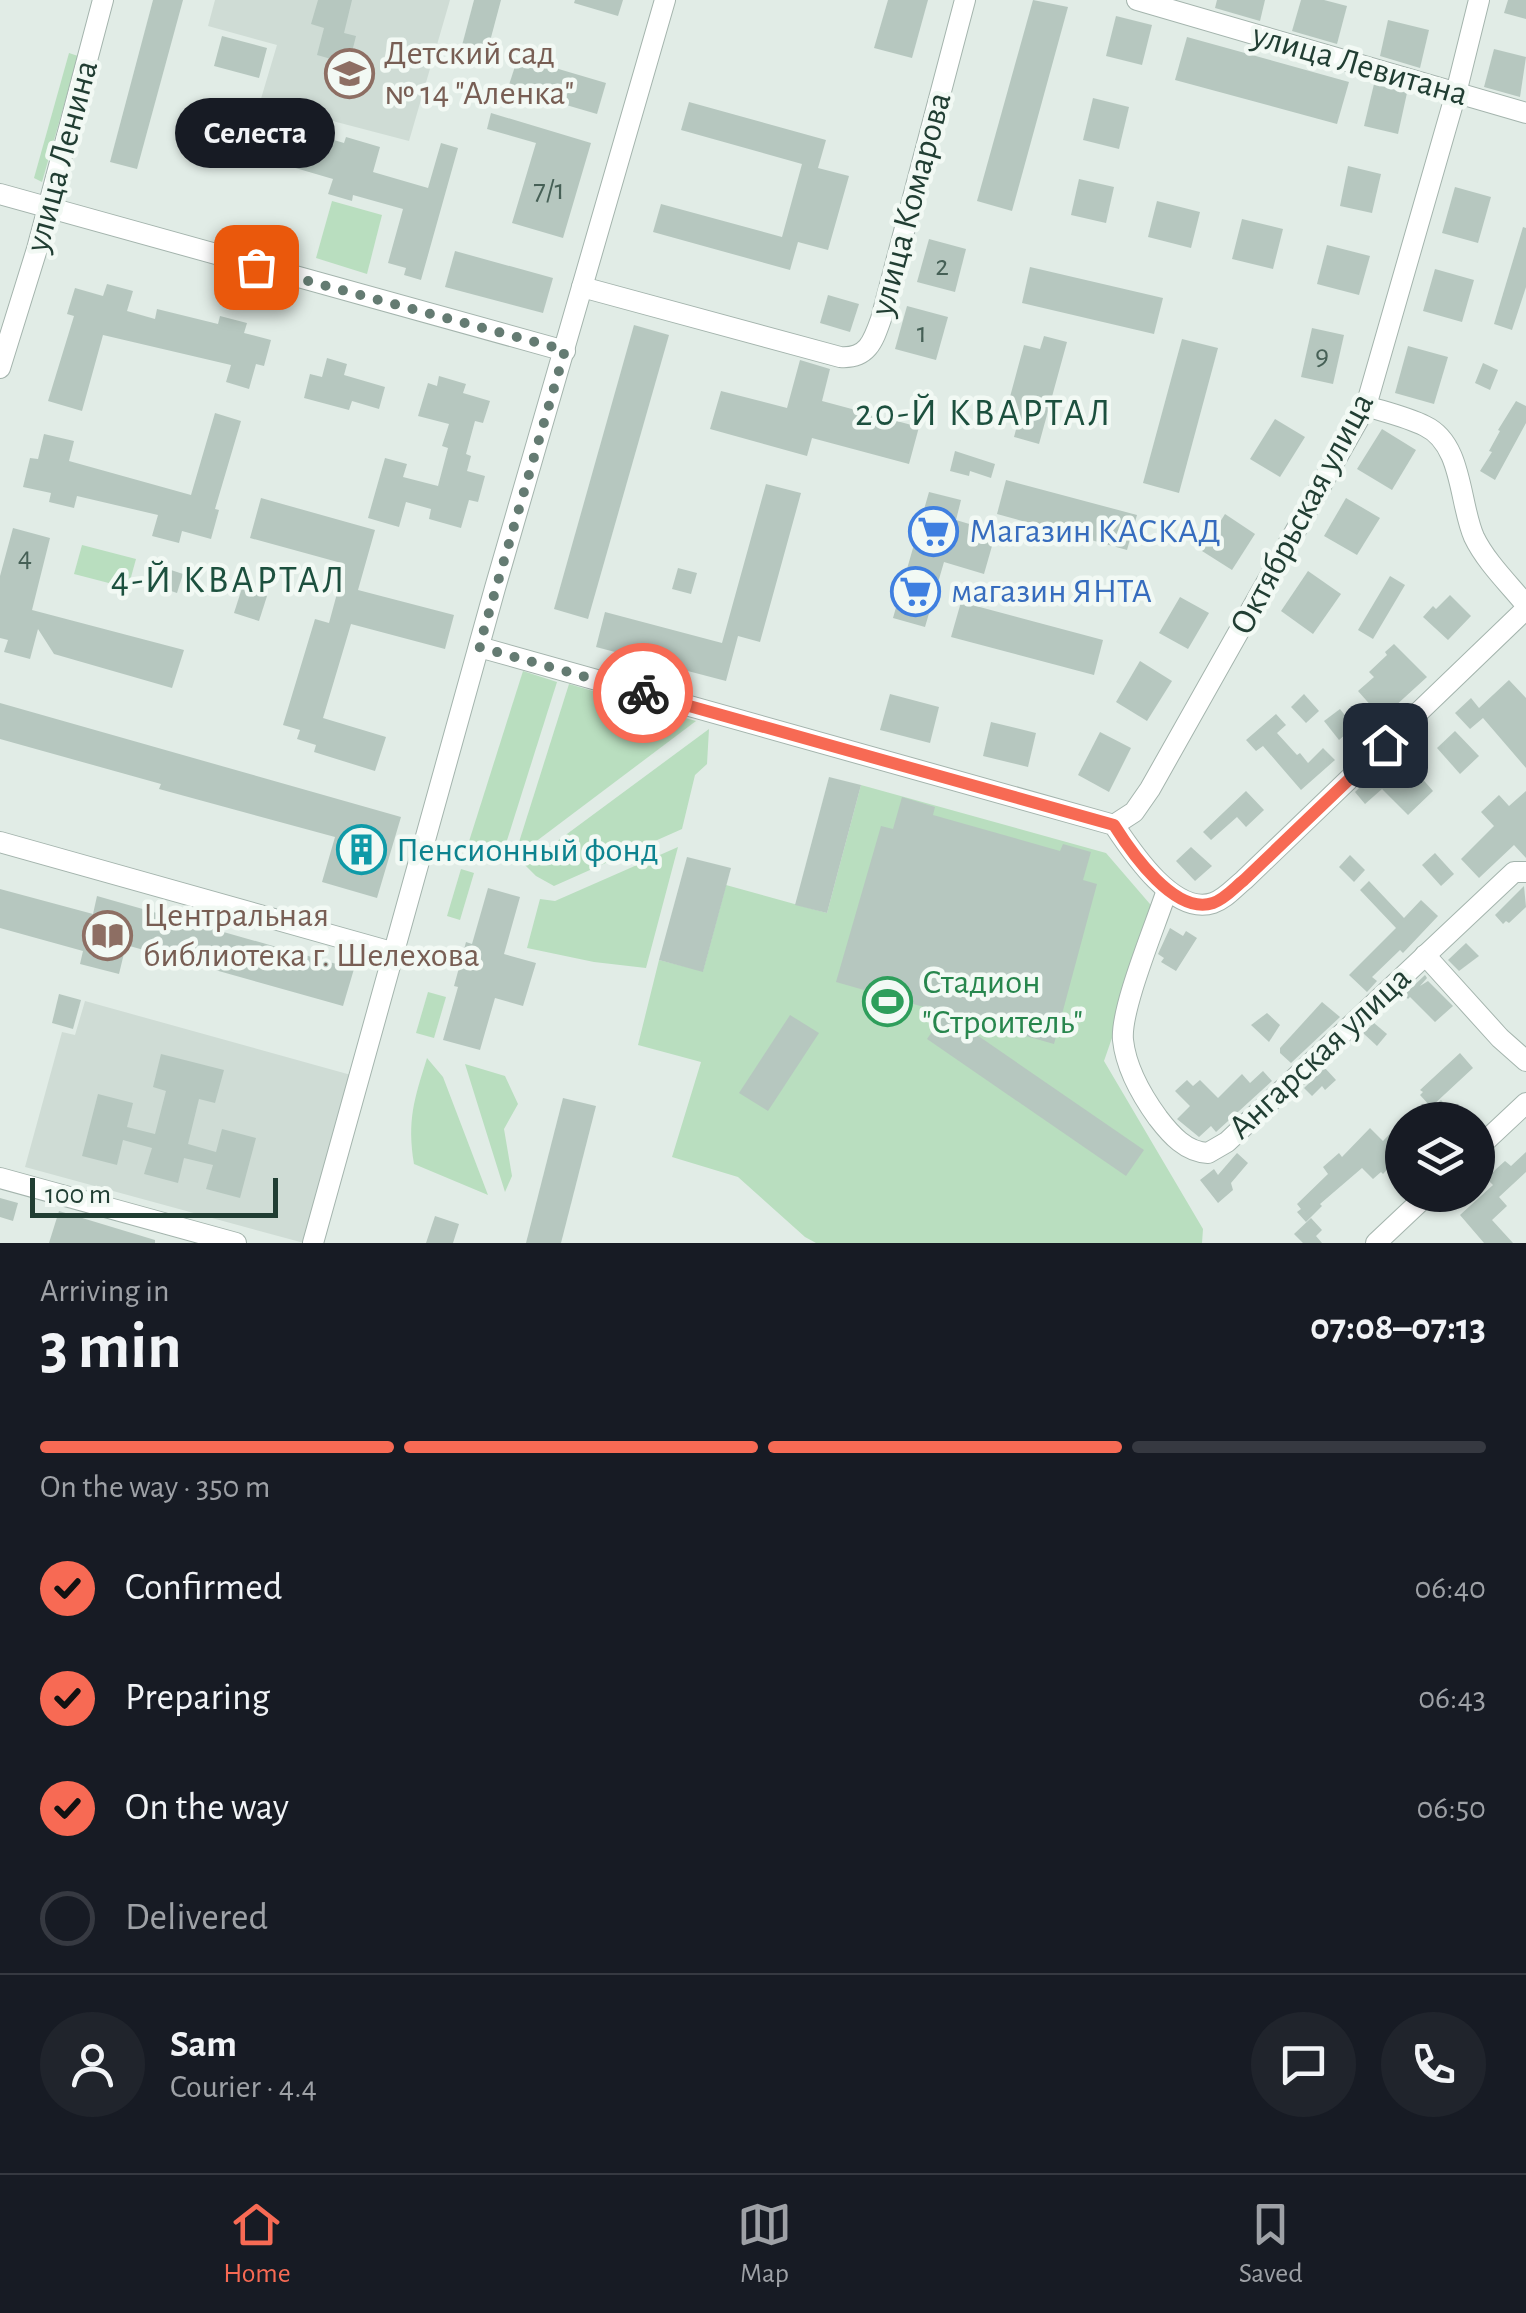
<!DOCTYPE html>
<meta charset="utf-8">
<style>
:root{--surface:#171b24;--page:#20242c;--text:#f1f3f6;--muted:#9ea1a6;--line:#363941;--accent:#f76a54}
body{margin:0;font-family:"Alegreya Sans",sans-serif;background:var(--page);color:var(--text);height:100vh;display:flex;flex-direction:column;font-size:38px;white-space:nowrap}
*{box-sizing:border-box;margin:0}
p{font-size:32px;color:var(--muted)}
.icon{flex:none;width:55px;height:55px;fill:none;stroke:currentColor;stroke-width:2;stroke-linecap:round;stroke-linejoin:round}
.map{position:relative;height:1243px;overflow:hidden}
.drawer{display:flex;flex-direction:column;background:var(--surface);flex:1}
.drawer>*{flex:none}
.controls{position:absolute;left:1385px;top:1102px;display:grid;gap:20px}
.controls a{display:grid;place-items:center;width:110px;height:110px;border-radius:50%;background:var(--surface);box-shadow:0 2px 8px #0004;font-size:50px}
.scale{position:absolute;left:30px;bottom:25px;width:248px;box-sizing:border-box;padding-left:10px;border:5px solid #213e33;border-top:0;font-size:28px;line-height:35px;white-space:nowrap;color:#213e33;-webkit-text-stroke:8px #f2f9f4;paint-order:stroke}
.pin{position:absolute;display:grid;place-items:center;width:85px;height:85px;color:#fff;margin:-42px;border-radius:20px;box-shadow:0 5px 15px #0006}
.courier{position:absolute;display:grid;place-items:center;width:100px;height:100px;margin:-50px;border:8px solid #f76a54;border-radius:50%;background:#fff;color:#222;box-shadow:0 2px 12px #0007}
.bubble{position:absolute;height:70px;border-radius:35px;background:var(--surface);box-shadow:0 2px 8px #0004;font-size:32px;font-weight:700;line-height:70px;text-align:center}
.head em{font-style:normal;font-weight:700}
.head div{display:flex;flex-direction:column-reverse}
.head{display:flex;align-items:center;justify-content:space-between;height:170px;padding:0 40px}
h1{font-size:65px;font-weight:700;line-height:75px}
.bar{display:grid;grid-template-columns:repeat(4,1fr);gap:15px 10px;align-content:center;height:120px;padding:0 40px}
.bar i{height:12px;border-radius:8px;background:var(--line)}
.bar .current{background:var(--accent)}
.bar p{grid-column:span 4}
.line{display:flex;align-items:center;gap:25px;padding:0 40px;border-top:2px solid var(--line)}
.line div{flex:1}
.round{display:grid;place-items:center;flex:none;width:105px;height:105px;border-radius:52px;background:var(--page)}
ol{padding:0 40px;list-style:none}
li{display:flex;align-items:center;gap:30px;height:110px}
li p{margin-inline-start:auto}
li .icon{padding:10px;border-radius:50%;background:var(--accent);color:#111;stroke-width:4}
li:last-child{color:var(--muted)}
li i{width:55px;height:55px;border:5px solid var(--line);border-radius:50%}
.menu{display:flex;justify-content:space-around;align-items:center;height:140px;border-top:2px solid var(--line);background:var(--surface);font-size:28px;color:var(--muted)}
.menu a{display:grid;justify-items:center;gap:5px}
.menu .current{color:var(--accent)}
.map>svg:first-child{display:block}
</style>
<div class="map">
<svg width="1526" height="1243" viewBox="0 0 1526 1243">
<rect width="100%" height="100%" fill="#e1ece6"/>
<g fill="#cfdcd5">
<polygon points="215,0 450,0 409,141 260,102 277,45 208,26"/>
<polygon points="85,1001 351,1075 304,1243 25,1167 62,1032 75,1035"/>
</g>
<g fill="#b9debf">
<polygon points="69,53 78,56 42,182 34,178"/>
<polygon points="332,201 382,215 367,274 316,258"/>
<polygon points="82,545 136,559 128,588 74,574"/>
<polygon points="523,671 557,682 503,853 465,854"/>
<polygon points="569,684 696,721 514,858"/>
<polygon points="709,729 707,764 695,775 682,829 554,886 536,876 525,865"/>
<polygon points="861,785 1106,853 1156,911 1104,1061 1203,1229 1202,1243 816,1243 805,1237 738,1177 672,1157 701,1062 638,1045 659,960 703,971 726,885 827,913"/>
<polygon points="678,847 646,968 594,962 527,948 540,899 555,901"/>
<polygon points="461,869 474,873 460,920 447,916"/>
<polygon points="428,992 446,997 434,1038 416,1033"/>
<path d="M427 1058 443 1077 488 1195 414 1164C407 1120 414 1100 427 1058Z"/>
<polygon points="465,1064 505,1076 518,1104 504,1129 512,1176 505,1192"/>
</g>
<g fill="#b6c7bf">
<polygon points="153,0 183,0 137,169 110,162"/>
<polygon points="318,0 352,0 344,33 356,36 349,64 317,55 324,28 311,24"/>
<polygon points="474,0 501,0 485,60 460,53"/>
<polygon points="575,0 623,0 618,16 574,3"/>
<polygon points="888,0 928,0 912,58 874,48"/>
<polygon points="1033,0 1068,7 1012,211 977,201"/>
<polygon points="1217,0 1265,0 1260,21 1215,8"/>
<polygon points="1301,0 1324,0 1347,6 1337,44 1292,31"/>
<polygon points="1508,0 1526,0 1526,19 1504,13"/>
<polygon points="1116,16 1152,25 1142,65 1106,56"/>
<polygon points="1388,20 1429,30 1420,68 1380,56"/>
<polygon points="222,36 267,48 259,78 214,66"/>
<polygon points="1187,37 1349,82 1337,124 1175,80"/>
<polygon points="1494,49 1526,57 1520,97 1484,87"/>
<polygon points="518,57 606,83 597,114 508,88"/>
<polygon points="1374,84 1407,93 1398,134 1364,126"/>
<polygon points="1093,98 1129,107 1119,149 1083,140"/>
<polygon points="689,102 826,140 818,168 849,176 828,250 798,242 790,270 653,232 661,204 782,237 802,164 681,130"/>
<polygon points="491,113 591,143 563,238 512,223 536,143 487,129"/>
<polygon points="303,131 344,143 346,137 380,147 373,172 428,188 441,143 458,148 421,280 404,275 406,268 388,263 403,209 353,195 352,201 328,194 333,179 292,167"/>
<polygon points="1348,166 1381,174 1372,213 1340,206"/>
<polygon points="1079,179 1114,187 1106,223 1071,215"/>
<polygon points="1455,187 1491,197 1478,243 1442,233"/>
<polygon points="1157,201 1200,212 1191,248 1148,237"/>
<polygon points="1242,219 1283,229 1273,269 1232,259"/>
<polygon points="1523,227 1526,228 1526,287 1512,330 1494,324"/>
<polygon points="929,239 966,249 955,292 917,282"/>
<polygon points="1327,245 1370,256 1359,295 1317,284"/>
<polygon points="455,251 553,278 543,313 445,287"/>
<polygon points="1030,267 1163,298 1154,334 1022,303"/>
<polygon points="1435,269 1474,280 1462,322 1423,311"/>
<polygon points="107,284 133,291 127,311 155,319 157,309 218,324 220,316 247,323 244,333 271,340 264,366 256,364 249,389 226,382 231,365 103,335 82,411 48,401 74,316 67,314 75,288 103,296"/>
<polygon points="828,295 859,304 850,332 820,323"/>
<polygon points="907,306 948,317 936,360 895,349"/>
<polygon points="634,325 669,335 588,619 554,609"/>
<polygon points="1312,328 1344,335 1333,384 1301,377"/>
<polygon points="1044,336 1067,342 1039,444 1014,437 1018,422 1004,419 1024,345 1040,349"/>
<polygon points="1182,339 1218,348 1179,493 1143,483"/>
<polygon points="1408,346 1448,357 1434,404 1395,393"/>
<polygon points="327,358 347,364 344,375 385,387 379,409 352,401 349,410 304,398 310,374 322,377"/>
<polygon points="800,360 830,369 822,401 919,427 909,464 812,438 807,456 710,429 721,391 787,408"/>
<polygon points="1483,363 1498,370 1490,390 1475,383"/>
<polygon points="439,376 466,384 463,393 490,401 483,423 475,421 466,454 471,456 467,471 485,476 478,502 469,500 461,528 429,519 431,509 406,502 399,527 368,518 385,458 407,464 403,477 438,486 448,448 442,446 449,424 418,416 428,383 437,386"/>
<polygon points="1516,401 1526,406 1526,423 1495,480 1480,471 1492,452 1489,451 1500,431 1498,430"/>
<polygon points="215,413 241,421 215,509 219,510 211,539 182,531 179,543 152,536 158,515 77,496 74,508 49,502 51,493 23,487 30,458 38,459 44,434 74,441 69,461 191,495"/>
<polygon points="1275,419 1305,437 1280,477 1250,459"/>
<polygon points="1382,429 1416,450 1392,490 1357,469"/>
<polygon points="955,451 995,464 991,478 970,471 969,476 950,471"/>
<polygon points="1006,480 1137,515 1127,550 997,514"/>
<polygon points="766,484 801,493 760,642 738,636 726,681 596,647 605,612 722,643"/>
<polygon points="929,492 961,500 956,520 996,532 984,574 944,562 925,627 893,618"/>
<polygon points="261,498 375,530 358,590 454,615 445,649 351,624 323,718 386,737 375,771 314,752 316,745 297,739 300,730 283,725 315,619 329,623 345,564 250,538"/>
<polygon points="1346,498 1380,518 1357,555 1324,536"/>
<polygon points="1225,514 1255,534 1232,570 1202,551"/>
<polygon points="13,528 50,538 32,610 184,650 172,688 54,654 38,629 30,659 4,652 8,640 0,638 0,576"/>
<polygon points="165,568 183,574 177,593 159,587"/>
<polygon points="678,568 697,573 691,594 672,589"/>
<polygon points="1308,571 1341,594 1313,634 1281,611"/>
<polygon points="1390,576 1405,585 1373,639 1358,630"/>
<polygon points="242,588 267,596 259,621 234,613"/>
<polygon points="1450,595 1471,616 1448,640 1423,617 1433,606 1436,609"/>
<polygon points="1180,597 1209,613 1188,649 1159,633"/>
<polygon points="961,602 1103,640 1094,675 951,637"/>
<polygon points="1394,644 1427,677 1382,718 1358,691 1374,677 1369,672 1387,655 1385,652"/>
<polygon points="1140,661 1172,681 1147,721 1116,702"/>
<polygon points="1509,680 1526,698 1526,768 1483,718 1470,729 1455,713 1471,698 1479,708"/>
<polygon points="890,694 939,707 930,743 880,730"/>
<polygon points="1304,694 1319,711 1306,723 1291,707"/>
<polygon points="0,703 401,817 377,898 322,882 335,837 159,789 161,784 0,739"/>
<polygon points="1340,709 1354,727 1339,740 1324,721"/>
<polygon points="1276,714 1286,725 1277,733 1297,755 1300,753 1308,763 1323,748 1335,760 1301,790 1263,746 1256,751 1246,740"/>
<polygon points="991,722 1036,733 1028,767 983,756"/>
<polygon points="1455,731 1479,756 1460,774 1437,748"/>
<polygon points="1100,732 1131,748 1109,792 1078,775"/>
<polygon points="1398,751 1433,791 1408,815 1382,789 1365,804 1355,792"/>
<polygon points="829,777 861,785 827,913 795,905"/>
<polygon points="1246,791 1264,810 1246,827 1237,817 1211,840 1203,832"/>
<polygon points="1526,791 1526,858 1514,845 1479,878 1461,859 1494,826 1481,812 1499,795 1509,806"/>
<polygon points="902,797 935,807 933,815 1060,851 1063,844 1091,852 1083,880 1097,884 1054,1044 836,982 881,826 893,829"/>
<polygon points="1191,847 1212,866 1195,881 1176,861"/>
<polygon points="1435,853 1454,874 1441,886 1422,865"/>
<polygon points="1350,855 1365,870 1354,882 1339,867"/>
<polygon points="687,857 731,868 703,972 659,960"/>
<polygon points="1369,881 1404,918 1421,900 1438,916 1403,953 1400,950 1372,977 1377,981 1367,992 1349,975 1396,928 1360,890"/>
<polygon points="1524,886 1526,907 1509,923 1506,921 1503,924 1495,915"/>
<polygon points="488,888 520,897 504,954 536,963 523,1006 495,998 480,1050 443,1040 458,987 454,986 466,942 472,944"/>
<polygon points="0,889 93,914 97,896 354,969 343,1006 126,945 119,974 80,964 83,951 0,928"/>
<polygon points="1170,928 1183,936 1186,931 1197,938 1176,971 1161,962 1164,958 1158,954"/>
<polygon points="1466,943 1479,956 1459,971 1448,960"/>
<polygon points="1425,975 1427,978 1420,986 1428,981 1453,1006 1435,1022 1410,997 1408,999 1404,995"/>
<polygon points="59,994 81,1000 73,1029 52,1023"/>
<polygon points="1322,1002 1340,1017 1291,1063 1280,1053 1280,1048"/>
<polygon points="945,1013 1144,1150 1126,1176 927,1039"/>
<polygon points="1267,1013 1280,1025 1269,1042 1251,1025"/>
<polygon points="790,1015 819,1033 768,1111 739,1093"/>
<polygon points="1374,1023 1387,1034 1377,1046 1363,1033"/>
<polygon points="1460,1053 1473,1068 1431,1107 1420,1095 1423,1092 1420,1090"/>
<polygon points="161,1054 224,1070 215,1103 199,1099 188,1144 216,1152 222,1129 256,1138 240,1198 206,1189 213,1165 184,1158 178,1183 144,1174 152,1148 123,1140 117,1165 82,1156 98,1094 133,1103 127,1127 155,1134 166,1091 153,1087"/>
<polygon points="1325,1068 1336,1080 1325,1090 1322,1086 1312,1096 1304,1088"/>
<polygon points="1263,1071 1272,1081 1216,1132 1211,1126 1199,1137 1177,1119 1190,1106 1175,1091 1187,1080 1193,1086 1200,1080 1218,1098 1242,1074 1250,1083"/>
<polygon points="563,1098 596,1106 561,1243 526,1243"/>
<polygon points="1441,1100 1451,1111 1440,1120 1430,1110"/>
<polygon points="1402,1121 1402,1154 1383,1174 1381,1172 1373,1179 1362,1168 1320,1204 1322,1206 1306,1222 1297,1212 1301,1209 1297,1204 1328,1174 1323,1167 1339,1153 1342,1157 1370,1128 1383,1141"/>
<polygon points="1526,1152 1526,1172 1499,1197 1507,1206 1492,1220 1513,1243 1484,1243 1460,1215 1493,1185 1487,1179 1495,1170 1505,1161 1511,1166"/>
<polygon points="1237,1153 1248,1163 1231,1183 1233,1190 1218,1203 1200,1180 1214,1169 1218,1175"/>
<polygon points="0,1198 18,1203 13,1221 0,1217"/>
<polygon points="59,1211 155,1240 155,1243 49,1243"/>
<polygon points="435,1216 459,1224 453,1243 426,1243"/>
<polygon points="1311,1218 1322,1230 1316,1236 1322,1243 1303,1243 1294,1234"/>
</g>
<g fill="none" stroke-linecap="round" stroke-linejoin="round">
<defs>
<g id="minor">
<polyline points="1137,0 1526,113"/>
<polyline points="0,194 565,351"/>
<path d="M582 287 840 357C867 359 873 342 881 319L965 0"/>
<polyline points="0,368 37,249 103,0"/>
<path d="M1366 406C1385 412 1407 417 1425 426 1463 444 1459 503 1474 537 1486 562 1509 584 1526 605"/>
<path d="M479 647 1114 825C1132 852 1174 916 1213 903 1225 899 1234 888 1244 880L1526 609"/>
<polyline points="1114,825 1134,812 1150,789 1366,406 1456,93 1479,0"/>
<polyline points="0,842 395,953"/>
<path d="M1167 890C1156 924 1120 1009 1123 1040 1126 1068 1142 1096 1158 1118 1171 1135 1186 1152 1208 1153L1227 1142 1514 872H1526"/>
<polyline points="1425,955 1500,1038 1526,1061"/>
<polyline points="1478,1148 1526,1103"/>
<polyline points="0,1178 236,1243"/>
<polyline points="313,1243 495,588 665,0"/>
<polyline points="1376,1243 1427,1195"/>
</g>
</defs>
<use href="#minor" stroke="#a4b4ad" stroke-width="22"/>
<use href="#minor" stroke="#fff" stroke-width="20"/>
</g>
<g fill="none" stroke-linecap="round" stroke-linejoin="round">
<polyline stroke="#647b72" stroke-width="10" stroke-dasharray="0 18" points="256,267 565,350 479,647 643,693"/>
<path stroke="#f76a54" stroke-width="12" d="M643 693 1114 825C1131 852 1175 916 1213 903 1225 899 1234 888 1244 880L1385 745"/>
</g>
<defs>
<symbol id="school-ring" viewBox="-11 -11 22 22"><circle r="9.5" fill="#f2f9f4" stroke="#8d6e63" stroke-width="1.5"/><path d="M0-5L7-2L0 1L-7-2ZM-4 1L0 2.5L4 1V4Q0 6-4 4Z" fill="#8d6e63"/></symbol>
<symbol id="supermarket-ring" viewBox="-11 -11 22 22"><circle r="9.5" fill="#f2f9f4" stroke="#3f7fe0" stroke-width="1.5"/><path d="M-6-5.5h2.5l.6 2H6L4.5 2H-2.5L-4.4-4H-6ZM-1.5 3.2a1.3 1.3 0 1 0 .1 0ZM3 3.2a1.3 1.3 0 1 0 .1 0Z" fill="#3f7fe0"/></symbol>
<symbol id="building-ring" viewBox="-11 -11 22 22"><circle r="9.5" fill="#f2f9f4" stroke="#0f9aa8" stroke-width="1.5"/><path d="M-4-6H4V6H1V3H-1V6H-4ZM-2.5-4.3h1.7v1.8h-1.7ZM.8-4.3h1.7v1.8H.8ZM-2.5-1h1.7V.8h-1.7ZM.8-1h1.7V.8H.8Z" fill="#0f9aa8"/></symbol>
<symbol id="library-ring" viewBox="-11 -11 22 22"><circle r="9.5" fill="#f2f9f4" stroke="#8d6e63" stroke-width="1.5"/><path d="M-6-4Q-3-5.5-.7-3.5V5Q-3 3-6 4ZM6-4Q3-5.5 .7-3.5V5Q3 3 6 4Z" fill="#8d6e63"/></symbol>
<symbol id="stadium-ring" viewBox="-11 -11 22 22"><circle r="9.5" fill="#f2f9f4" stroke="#2e9e5b" stroke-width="1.5"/><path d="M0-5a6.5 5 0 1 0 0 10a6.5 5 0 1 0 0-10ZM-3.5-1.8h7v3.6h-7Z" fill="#2e9e5b"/></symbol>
</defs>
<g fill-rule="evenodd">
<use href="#school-ring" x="322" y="46" width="55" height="55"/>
<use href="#supermarket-ring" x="906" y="504" width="55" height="55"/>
<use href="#supermarket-ring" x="888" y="564" width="55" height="55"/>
<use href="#building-ring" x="334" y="822" width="55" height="55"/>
<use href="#library-ring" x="80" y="908" width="55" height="55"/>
<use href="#stadium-ring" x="860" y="974" width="55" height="55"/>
</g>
<g text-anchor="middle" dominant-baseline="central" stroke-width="9" stroke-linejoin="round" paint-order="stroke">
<g font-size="30" fill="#466056">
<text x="549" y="190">7/1</text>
<text x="942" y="266">2</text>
<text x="922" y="333">1</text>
<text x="1322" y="356">9</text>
<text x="25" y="557">4</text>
</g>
<g font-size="35" fill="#785e54" stroke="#f2f9f4" text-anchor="start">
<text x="384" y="53">Детский сад<tspan x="384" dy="40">№ 14 "Аленка"</tspan></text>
<text x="143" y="915">Центральная<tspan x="143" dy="40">библиотека г. Шелехова</tspan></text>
</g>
<g font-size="35" fill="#213e33" stroke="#f2f9f4">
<text transform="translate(1360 65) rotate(16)">улица Левитана</text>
<text transform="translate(62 156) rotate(-75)">улица Ленина</text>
<text transform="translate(911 204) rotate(-75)">улица Комарова</text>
<text transform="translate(1302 514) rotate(-62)">Октябрьская улица</text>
<text transform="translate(1320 1053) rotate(-43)">Ангарская улица</text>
</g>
<g font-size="35" fill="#366cbe" stroke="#f2f9f4" text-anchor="start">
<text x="969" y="531">Магазин КАСКАД</text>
<text x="951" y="591">магазин ЯНТА</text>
</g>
<g font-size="35" fill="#0d838f" stroke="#f2f9f4" text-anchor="start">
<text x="396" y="850">Пенсионный фонд</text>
</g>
<g font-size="35" fill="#27864d" stroke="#f2f9f4" text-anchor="start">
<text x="922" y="982">Стадион<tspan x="922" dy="40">"Строитель"</tspan></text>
</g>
<g font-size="38" letter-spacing="2.5" fill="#1c503e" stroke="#f2f9f4">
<text x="984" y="414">20-Й КВАРТАЛ</text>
<text x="229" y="581">4-Й КВАРТАЛ</text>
</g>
</g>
</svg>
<div class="controls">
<a><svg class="icon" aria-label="layers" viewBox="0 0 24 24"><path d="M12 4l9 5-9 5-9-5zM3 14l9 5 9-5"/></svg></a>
</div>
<div class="scale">100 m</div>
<div class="pin" style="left:256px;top:267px;background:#ea580c"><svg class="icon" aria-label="bag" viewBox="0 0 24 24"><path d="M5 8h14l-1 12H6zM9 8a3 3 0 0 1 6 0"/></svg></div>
<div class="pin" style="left:1385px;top:745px;background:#1f2937"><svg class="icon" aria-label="home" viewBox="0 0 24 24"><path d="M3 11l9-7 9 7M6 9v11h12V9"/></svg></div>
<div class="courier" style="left:643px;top:693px"><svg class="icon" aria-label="bike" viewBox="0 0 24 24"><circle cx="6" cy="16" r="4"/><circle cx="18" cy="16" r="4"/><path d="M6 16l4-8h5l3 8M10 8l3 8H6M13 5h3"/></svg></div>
<div class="bubble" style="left:175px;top:98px;width:160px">Селеста</div>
</div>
<section class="drawer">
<div class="head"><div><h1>3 min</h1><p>Arriving in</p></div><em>07:08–07:13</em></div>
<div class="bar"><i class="current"></i><i class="current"></i><i class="current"></i><i></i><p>On the way · 350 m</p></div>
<ol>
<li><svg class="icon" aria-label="check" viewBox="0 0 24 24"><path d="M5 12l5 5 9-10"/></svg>Confirmed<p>06:40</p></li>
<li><svg class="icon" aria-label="check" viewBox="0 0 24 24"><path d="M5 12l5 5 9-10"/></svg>Preparing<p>06:43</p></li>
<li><svg class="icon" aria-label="check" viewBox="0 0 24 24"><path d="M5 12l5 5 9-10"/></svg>On the way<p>06:50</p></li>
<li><i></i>Delivered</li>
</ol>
<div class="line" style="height:180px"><a class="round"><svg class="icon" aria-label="person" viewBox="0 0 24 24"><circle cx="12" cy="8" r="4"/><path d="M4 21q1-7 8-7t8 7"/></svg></a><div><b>Sam</b><p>Courier · 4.4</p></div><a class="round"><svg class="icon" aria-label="chat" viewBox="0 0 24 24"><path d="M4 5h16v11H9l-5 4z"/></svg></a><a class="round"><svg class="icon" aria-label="phone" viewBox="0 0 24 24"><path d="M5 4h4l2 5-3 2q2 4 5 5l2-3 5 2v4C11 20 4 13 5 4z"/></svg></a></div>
</section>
<nav class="menu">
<a class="current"><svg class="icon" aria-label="home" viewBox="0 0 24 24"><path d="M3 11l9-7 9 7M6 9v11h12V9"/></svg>Home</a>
<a><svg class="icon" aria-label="map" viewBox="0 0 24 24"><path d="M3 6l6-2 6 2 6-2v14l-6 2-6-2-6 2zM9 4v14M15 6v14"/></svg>Map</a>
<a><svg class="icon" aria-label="saved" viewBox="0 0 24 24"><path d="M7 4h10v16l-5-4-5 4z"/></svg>Saved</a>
</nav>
